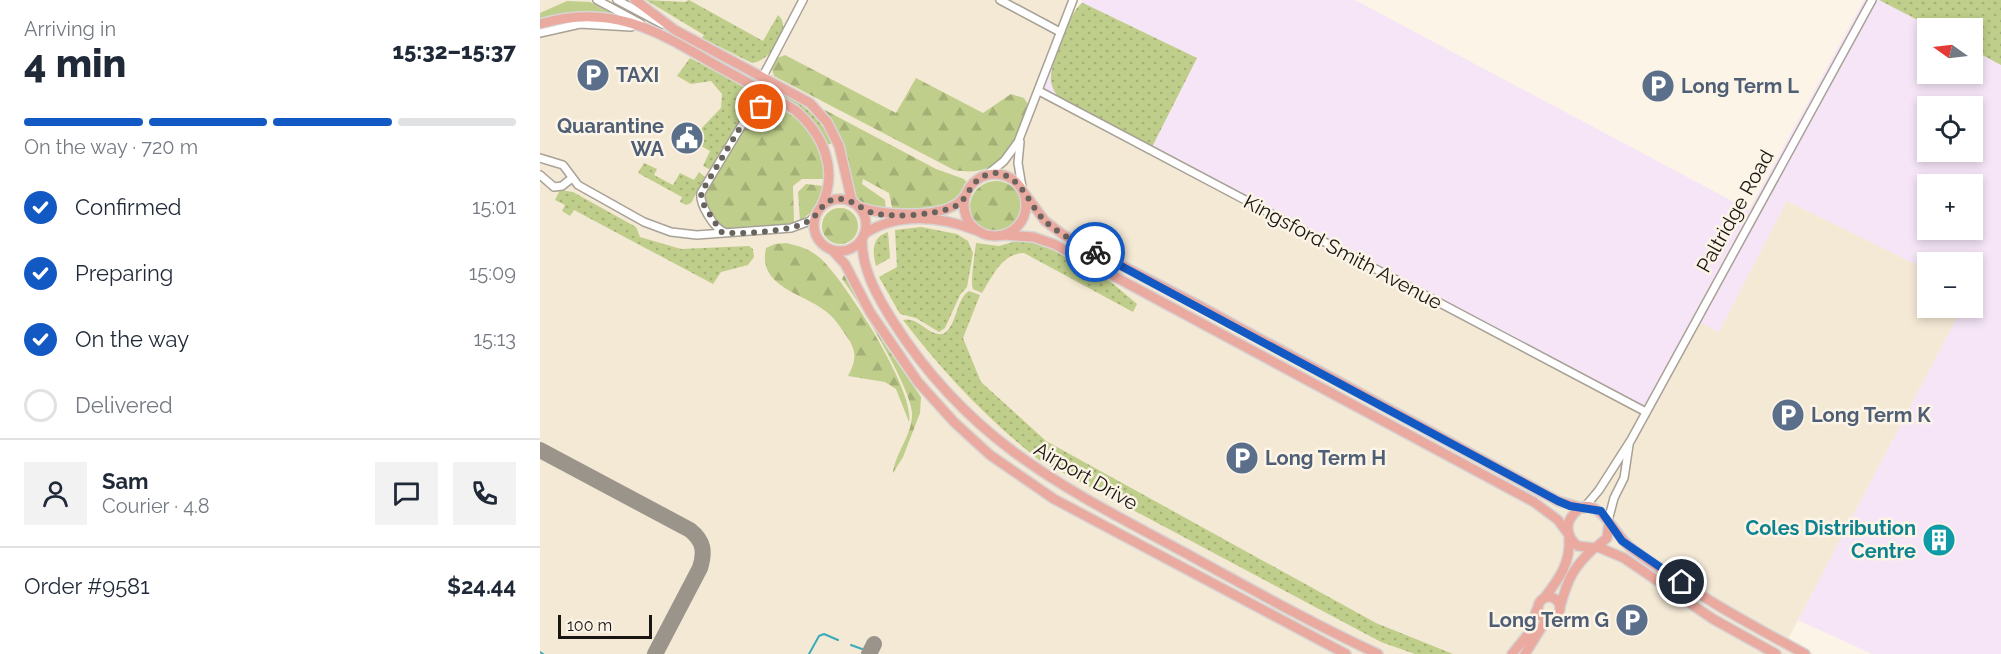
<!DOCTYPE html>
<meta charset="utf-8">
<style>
:root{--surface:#fff;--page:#f2f2f3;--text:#1f2937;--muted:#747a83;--line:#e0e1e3;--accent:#1359c4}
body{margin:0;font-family:Raleway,sans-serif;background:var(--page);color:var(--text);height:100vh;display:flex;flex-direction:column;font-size:22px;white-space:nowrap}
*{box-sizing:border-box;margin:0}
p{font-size:20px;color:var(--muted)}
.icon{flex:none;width:33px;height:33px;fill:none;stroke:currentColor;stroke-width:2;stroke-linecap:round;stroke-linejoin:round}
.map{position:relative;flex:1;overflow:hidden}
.sheet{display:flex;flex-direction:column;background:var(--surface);width:540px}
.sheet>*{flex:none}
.needle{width:39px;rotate:284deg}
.buttons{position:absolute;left:1377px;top:18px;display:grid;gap:12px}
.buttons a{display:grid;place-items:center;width:66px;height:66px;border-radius:0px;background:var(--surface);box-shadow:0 3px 9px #0003;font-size:30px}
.scale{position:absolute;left:18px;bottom:15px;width:94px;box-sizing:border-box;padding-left:6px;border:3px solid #191612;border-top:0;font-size:16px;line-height:21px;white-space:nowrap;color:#191612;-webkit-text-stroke:4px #fcf4e7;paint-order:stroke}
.pin{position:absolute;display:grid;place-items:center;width:51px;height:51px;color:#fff;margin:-26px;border:3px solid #fff;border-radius:50%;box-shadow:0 2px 6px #0007}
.courier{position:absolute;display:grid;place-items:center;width:60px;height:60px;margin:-30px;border:4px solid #1359c4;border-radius:50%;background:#fff;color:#222;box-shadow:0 2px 8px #0007}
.headline em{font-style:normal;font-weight:800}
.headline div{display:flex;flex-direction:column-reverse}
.headline{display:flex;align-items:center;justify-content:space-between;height:102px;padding:0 24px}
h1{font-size:39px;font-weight:800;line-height:45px}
.bar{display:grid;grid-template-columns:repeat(4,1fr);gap:9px 6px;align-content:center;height:72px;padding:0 24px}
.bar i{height:8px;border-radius:4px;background:var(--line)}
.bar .current{background:var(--accent)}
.bar p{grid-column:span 4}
.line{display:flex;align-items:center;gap:15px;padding:0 24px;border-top:2px solid var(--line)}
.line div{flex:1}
.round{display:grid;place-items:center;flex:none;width:63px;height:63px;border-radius:0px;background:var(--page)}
ol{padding:0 24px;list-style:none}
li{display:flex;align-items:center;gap:18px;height:66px}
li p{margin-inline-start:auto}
li .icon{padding:6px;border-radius:50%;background:var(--accent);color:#fff;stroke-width:4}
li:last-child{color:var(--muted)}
li i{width:33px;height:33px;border:3px solid var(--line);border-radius:50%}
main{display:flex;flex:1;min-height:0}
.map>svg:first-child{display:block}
</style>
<main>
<section class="sheet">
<div class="headline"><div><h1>4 min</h1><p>Arriving in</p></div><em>15:32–15:37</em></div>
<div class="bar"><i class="current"></i><i class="current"></i><i class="current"></i><i></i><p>On the way · 720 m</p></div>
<ol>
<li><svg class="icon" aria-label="check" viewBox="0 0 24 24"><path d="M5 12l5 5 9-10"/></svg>Confirmed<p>15:01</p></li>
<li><svg class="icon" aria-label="check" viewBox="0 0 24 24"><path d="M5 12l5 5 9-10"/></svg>Preparing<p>15:09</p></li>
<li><svg class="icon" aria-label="check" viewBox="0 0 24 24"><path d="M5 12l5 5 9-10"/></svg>On the way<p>15:13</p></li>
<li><i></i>Delivered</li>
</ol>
<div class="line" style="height:108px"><a class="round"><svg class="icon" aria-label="person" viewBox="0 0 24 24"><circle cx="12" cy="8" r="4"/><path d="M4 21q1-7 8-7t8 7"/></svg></a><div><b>Sam</b><p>Courier · 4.8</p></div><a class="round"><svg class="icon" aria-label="chat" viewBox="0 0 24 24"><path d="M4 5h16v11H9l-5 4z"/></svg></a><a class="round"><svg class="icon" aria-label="phone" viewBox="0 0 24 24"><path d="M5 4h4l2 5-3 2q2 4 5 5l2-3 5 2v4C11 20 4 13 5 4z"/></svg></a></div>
<div class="line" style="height:78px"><div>Order #9581</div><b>$24.44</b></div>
</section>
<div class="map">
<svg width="1461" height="654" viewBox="0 0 1461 654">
<defs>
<pattern id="grass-dots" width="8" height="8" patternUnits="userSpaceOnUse" patternTransform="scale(1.5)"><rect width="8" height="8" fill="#bfce8a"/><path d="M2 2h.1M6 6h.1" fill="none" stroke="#a4b076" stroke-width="1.8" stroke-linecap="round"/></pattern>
<pattern id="forest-firs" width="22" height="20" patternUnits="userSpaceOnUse" patternTransform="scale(1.5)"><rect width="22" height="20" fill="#bfce8a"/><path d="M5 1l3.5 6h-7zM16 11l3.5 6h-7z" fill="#a4b076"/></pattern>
</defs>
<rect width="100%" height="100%" fill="#fcf4e7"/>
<path fill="#f5e5f7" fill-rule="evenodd" d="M542 0H815L1209 210 1324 0H1339L1393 28H1388V74H1432L1433 50 1461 65V654H1332L1258 620 1422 308H1432V262H1388L1387 270 1247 201 1179 332 1157 321 1106 412 499 91ZM1388 106H1432V152H1388ZM1388 184H1432V230H1388Z"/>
<polygon fill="#f4e9d5" points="0,0 533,0 500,90 1105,412 1156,320 1179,332 1247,201 1387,270 1388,308 1422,308 1248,639 1274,654 0,654"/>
<g fill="url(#grass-dots)">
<path d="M106 0 145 2 149 0 223 41 238 15C254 28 229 62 212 63L162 38 164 35Z"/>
<polygon points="1339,0 1461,0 1461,65 1433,50 1432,28 1393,28"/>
<path d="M543 3 657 58 612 147 519 98C514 91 510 85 511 76 512 62 531 7 543 3Z"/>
<polygon points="150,58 229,100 206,113 171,170 163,166 170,151 161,146 164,142 156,134 181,108 182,94 171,81 151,84 137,76"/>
<path d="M210 74C246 94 273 105 293 143L287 145C272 110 240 96 208 79Z"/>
<polygon points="104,163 117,169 114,175 133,185 140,173 154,180 159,172 165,177 151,203 146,205 140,202 142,197 98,173"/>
<polygon points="20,190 33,192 96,227 100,237 141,249 209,246 213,249 214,257 208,265 181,272 173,284 34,210 30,216 22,211 25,205 15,200"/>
<polygon points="381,227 417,234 428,241 433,253 427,287 420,295 405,328 399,332 376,318 360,314 339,277 357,267 355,230"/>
<path d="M348 232 350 258 336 266C332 251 332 237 348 232Z"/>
<path d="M477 241 496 243 517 252 571 282 597 304 593 312 484 253C462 253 452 277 442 293L433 289C430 284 435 252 436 243L459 246Z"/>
<path d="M429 291 440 295 423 338 441 382 506 441 836 623 913 654H875L841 642 499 460C446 418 404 373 363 320 379 316 387 336 403 334 418 325 415 300 429 291Z"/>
</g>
<g fill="url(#forest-firs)">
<path d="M245 55 356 113 376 78 443 113 471 94 484 98 489 106C474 144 463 179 414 170L234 76 232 69 235 59Z"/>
<path d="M227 108C265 110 283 145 285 179H262L253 186 254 223 191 230 183 228 165 202 166 190 209 119Z"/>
<path d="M283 109 396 169 424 179 427 183C417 211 379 212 353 212L349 193 323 179 322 184 345 200 346 211 321 203 315 196 304 147Z"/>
<circle cx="456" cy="207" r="26"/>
<polygon points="266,184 284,186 278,207 260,221 258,192"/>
<circle cx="300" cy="226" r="18"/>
<path d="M246 243C259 246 270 249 280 258 304 279 376 392 369 422L356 389 345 382 308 376C317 359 317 350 305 334 299 325 293 316 284 310 262 293 217 286 226 248L235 244Z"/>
<path d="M305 273 341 339 381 397 380 413 363 457 353 473C355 453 373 434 372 413 372 390 318 299 302 279Z"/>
</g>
<polygon fill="#bfce8a" points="27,1 50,2 72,14 36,12 0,21 0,13"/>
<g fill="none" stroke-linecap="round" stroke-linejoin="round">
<g stroke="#3babba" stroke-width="2">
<polyline points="311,645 322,649"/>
<polyline points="0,652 3,654"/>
<polyline points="269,654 279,636 284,634 298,640"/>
</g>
<g stroke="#9a948a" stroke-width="16">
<path d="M0 450 150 530C164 541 165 552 160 568L115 654"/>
<polyline points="329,654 334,644"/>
</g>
<defs>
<g id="minor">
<polyline points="57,0 100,23"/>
<polyline points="77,0 122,24"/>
<polyline points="460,0 520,32"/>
<polyline points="0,33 40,24 91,27"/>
<polyline points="223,76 263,0"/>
<polyline points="499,91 1106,412"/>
<polyline points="480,142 478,163 482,187"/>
<polyline points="0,158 23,165 38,185 104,222 131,232 157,235 251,228 270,221 276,215"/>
<polyline points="448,174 464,161 478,142 533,0"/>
<polyline points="0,175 14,187 22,186 32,178"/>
<path d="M184 232C174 228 159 204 161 193L208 115 226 105 247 107"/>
<polyline points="1044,508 1059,490 1091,440 1332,0"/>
<polyline points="1068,521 1074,498 1084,478 1089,445"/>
</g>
<g id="major">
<polyline points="95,0 135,30 270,103 287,122 299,146 312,202"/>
<path d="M0 24C72 2 119 32 179 67 205 81 230 95 255 110 284 135 299 171 281 207"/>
<circle cx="455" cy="205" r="31"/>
<polyline points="484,193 505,221 525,236 658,305 1018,501 1043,508"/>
<circle cx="300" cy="225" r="26"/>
<path d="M319 207C342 216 408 220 424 197"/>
<path d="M324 234C357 212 400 216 435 230"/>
<polyline points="463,235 493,237 514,244 994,502 1018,520 1029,535"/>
<path d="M322 240C322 270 338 298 354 323 432 445 527 489 649 555 711 589 773 624 838 654"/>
<polyline points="292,250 305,264 330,312 378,382 414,422 450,455 514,499 806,654"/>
<path d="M1069 522 1067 538 1055 548 1038 546C1028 539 1024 525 1033 515 1055 487 1075 536 1090 547 1144 588 1205 622 1265 654"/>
<polyline points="1058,547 1084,558 1173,619 1236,654"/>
<circle cx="1009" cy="608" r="11"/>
<path d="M1005 597C1019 579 1031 562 1029 538"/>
<path d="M1020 607C1028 579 1032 569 1053 549"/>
<polyline points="972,654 989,633 997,609"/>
<polyline points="985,654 1003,625 1012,619"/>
</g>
</defs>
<use href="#minor" stroke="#a8a196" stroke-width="10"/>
<use href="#major" stroke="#d6d5d4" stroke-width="12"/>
<use href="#minor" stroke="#fff" stroke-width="7"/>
<use href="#major" stroke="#ebaaa0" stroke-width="9"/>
</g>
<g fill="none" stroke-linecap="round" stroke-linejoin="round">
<path stroke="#68645d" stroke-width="6" stroke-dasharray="0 10.8" d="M221 107 204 121 161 193 162 202 181 232C200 235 251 231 267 222 279 216 281 202 295 199 310 197 320 209 333 213 352 218 392 215 411 208 432 201 426 176 456 173 484 177 488 206 507 223 521 235 538 243 555 252"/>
<polyline stroke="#1359c4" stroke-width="8" points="555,252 1018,501 1030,506 1061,511 1082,541 1142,582"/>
</g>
<defs>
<symbol id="parking-disc" viewBox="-11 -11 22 22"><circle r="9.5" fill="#5c6f8a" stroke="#fcf4e7"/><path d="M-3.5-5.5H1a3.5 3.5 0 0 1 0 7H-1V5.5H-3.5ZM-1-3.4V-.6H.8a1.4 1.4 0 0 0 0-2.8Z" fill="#fff"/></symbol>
<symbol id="civic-disc" viewBox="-11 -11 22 22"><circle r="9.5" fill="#5c6f8a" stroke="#fcf4e7"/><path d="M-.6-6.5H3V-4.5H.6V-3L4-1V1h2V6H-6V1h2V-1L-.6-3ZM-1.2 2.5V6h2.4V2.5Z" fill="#fff"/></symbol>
<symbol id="building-disc" viewBox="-11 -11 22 22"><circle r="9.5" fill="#0f9aa8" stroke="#fcf4e7"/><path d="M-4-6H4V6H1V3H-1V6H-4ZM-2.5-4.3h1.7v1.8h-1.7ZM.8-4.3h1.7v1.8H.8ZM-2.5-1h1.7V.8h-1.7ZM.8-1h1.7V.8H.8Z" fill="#fff"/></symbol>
</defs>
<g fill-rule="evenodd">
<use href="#parking-disc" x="34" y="56" width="38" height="38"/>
<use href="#parking-disc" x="1099" y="67" width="38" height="38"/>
<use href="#civic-disc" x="128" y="119" width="38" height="38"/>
<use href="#parking-disc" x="1229" y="396" width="38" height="38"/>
<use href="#parking-disc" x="683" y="439" width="38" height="38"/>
<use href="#building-disc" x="1380" y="521" width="38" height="38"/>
<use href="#parking-disc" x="1073" y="601" width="38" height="38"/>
</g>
<g text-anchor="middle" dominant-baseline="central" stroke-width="5" stroke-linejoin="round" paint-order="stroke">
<g font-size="20" font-weight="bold" fill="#4e5e75" stroke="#fcf4e7" text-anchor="start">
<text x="76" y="75">TAXI</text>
<text x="1141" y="86">Long Term L</text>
<text x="124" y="126" text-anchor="end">Quarantine<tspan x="124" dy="23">WA</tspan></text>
<text x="1271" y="415">Long Term K</text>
<text x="725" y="458">Long Term H</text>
<text x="1069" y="620" text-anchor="end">Long Term G</text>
</g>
<g font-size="20" fill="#191612" stroke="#fcf4e7">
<text transform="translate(1195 211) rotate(-61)">Paltridge Road</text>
<text transform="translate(803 252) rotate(28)">Kingsford Smith Avenue</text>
<text transform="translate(546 476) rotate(30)">Airport Drive</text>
</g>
<g font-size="20" font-weight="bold" fill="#0d838f" stroke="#fcf4e7" text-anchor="end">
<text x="1376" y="528">Coles Distribution<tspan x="1376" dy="23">Centre</tspan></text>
</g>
</g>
</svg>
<div class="buttons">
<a><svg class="needle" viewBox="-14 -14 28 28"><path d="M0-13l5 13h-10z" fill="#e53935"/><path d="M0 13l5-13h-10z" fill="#747a83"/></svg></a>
<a><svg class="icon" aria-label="locate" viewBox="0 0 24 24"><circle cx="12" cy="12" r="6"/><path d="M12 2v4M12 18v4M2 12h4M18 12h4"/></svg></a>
<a>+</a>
<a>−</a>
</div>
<div class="scale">100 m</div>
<div class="pin" style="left:221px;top:107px;background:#ea580c"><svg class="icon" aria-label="bag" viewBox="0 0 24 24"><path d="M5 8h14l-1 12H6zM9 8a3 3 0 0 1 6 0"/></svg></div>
<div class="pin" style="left:1142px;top:582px;background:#1f2937"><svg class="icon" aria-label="home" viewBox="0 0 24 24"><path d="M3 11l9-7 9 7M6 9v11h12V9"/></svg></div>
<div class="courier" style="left:555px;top:252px"><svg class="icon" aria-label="bike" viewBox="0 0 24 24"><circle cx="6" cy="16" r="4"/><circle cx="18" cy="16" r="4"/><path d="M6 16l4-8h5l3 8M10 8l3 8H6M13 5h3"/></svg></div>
</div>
</main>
